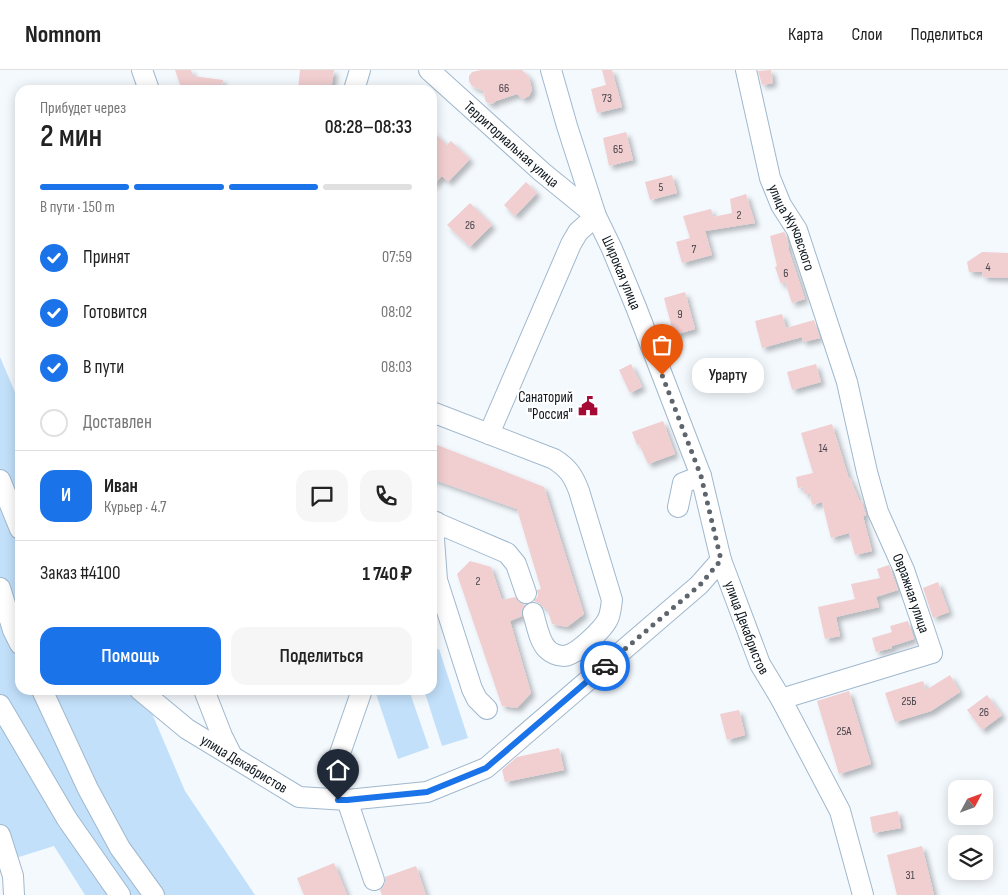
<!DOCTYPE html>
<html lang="ru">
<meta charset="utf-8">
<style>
:root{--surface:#fff;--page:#f6f6f6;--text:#222;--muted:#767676;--line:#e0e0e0;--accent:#1a73e8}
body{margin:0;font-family:"Sofia Sans Condensed",sans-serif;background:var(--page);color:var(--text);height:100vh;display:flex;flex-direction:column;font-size:19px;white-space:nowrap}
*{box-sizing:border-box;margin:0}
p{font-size:16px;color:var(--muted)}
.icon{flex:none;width:28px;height:28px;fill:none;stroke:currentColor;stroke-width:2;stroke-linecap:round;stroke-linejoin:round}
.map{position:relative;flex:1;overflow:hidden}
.drawer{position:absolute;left:15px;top:15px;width:422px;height:610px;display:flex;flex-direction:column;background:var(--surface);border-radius:15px;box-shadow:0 2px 12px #0003}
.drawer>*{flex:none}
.needle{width:32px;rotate:49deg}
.tools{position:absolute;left:948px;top:710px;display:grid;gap:10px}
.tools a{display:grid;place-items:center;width:45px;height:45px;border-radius:10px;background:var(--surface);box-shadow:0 2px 12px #0003;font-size:25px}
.pin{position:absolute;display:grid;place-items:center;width:42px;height:42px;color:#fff;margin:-51px -21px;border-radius:50% 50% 50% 0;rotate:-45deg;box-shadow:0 0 5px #0007}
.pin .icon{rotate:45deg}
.courier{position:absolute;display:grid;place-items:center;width:50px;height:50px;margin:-25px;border:4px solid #1a73e8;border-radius:50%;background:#fff;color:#222;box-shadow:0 1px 6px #0007}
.bubble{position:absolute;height:35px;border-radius:15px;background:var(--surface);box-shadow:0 2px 12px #0003;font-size:16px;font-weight:600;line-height:35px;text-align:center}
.headline em{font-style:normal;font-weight:600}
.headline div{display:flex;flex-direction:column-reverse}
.headline{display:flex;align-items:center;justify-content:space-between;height:85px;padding:0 25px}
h1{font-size:32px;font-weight:600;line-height:38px}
.bar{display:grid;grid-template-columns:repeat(4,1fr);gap:8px 5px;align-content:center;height:60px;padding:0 25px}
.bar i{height:6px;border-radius:4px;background:var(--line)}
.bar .active{background:var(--accent)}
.bar p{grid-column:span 4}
.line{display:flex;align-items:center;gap:12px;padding:0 25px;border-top:1px solid var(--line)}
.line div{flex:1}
.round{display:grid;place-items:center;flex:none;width:52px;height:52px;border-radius:15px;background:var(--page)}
ol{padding:0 25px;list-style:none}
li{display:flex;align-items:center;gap:15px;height:55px}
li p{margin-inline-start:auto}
li .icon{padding:5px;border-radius:50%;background:var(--accent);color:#fff;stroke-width:4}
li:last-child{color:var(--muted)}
li i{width:28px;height:28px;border:2px solid var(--line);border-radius:50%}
.button{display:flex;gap:10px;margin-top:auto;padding:10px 25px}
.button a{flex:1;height:58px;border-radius:15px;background:var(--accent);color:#fff;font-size:20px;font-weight:600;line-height:58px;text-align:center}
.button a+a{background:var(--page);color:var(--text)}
header{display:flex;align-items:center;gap:30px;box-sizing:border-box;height:70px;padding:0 25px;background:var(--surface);border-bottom:1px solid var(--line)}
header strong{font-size:24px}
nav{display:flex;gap:28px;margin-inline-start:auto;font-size:18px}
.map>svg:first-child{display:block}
</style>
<header>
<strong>Nomnom</strong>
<nav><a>Карта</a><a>Слои</a><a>Поделиться</a></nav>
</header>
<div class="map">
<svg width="1008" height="825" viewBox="0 0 1008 825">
<defs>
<filter id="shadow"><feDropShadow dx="4" dy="4" stdDeviation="2.5" flood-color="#0004"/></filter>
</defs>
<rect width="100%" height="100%" fill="#f4f9fe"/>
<g fill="#c2e0fa">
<polygon points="0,287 20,334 20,620 142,620 185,721 255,825 85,825 54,776 0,793"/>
<polygon points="439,579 468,668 442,676 424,620 432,620 433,581"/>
<polygon points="379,620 409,620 429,678 398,689 375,621"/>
</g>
<g fill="#f1ced0" filter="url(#shadow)">
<polygon points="175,0 191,0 193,6 223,10 221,20 182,20"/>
<polygon points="300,0 334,0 331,20 298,20"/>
<polygon points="481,0 522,0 529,7 532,20 529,26 523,29 517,24 496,31 492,34 486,32 483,21 472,16 469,11 469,6 472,2"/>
<polygon points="602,0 612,0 622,37 597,43 591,19 606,15"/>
<polygon points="771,0 773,13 762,15 758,1"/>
<polygon points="432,61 447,75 451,71 470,89 448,112 442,106 432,116"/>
<polygon points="626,62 633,90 609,96 603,68"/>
<polygon points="672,105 677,123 650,130 645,112"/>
<polygon points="526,112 537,123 515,146 504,135"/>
<polygon points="746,124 755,153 705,161 712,185 682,193 676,172 690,168 683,146 711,139 713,147 732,143 730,129"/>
<polygon points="470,133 492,155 470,177 447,155"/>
<polygon points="784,162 786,165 789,177 788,178 805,229 792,233 785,212 781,214 775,197 777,196 770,166"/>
<polygon points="982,182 1008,183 1008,208 983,207 982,202 969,202 967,192"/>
<polygon points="685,222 695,259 674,265 664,228"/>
<polygon points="782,244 786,258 814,250 820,268 803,272 802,267 762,278 755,251"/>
<polygon points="631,294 642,317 630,323 619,300"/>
<polygon points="816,294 821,312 792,320 787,302"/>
<polygon points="663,351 675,384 648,394 639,374 637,375 632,362"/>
<polygon points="832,354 849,409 850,408 859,430 861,430 866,445 863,446 872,481 855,485 849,463 831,468 822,432 812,435 810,423 805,425 803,417 798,418 796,407 813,403 801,363"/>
<polygon points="432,373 544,417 584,544 567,557 552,554 547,538 544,539 541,534 534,531 538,526 537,520 541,519 517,439 432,409"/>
<polygon points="470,491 491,497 502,530 515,527 519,532 525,535 522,540 522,546 510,551 531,623 517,638 502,636 457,504"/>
<polygon points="889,495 898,520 876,527 879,537 836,547 840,566 825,569 818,537 855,529 851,514 880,508 877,499"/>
<polygon points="938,512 949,542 933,548 923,518"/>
<polygon points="908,551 914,569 892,576 892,578 876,582 872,568 892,562 890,556"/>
<polygon points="950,605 960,622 931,641 895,652 885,623 923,611 926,620"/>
<polygon points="849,621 871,694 839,704 817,631"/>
<polygon points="987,625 1002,645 982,660 967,640"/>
<polygon points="739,640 745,665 727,670 720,644"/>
<polygon points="559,678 564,700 505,712 502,700 517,687"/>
<polygon points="898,741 901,758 873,763 870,747"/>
<polygon points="922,776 934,825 897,825 887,785"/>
<polygon points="334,793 347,825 304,825 297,808"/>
<polygon points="416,796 426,825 382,825 380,820 383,817 385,813 385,807"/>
</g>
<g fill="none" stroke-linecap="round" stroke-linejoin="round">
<defs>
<g id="minor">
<polyline points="142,0 149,20"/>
<path id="s1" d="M429 0 542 102 596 146 578 162 571 174 489 364"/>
<path id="s2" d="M551 0 567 56 596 146 612 179 636 237 701 406 721 490 760 594 781 629 840 741 863 825"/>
<path id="s3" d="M746 0 770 108 781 135 797 160 847 312 867 402 878 442 904 500 932 583 781 629"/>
<polyline points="354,20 360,0"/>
<path d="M432 342 554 389C568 398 573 405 579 421L612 530C611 536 611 542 608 549 603 559 577 585 564 586 558 586 551 583 547 579 539 571 536 552 533 543"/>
<polyline points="0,410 20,459"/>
<polyline points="678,437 683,413 701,406"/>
<polyline points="432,451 507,483 516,494 526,523"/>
<polyline points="436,452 434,469 437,510 472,619 477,629 487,639"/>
<polyline points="0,518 13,560 20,574"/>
<polyline points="42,620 88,719 120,778 154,825"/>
<path id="s4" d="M140 620 187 659 299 727 347 730 427 722 486 698 699 515 721 490"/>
<polyline points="204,620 222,666 232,686"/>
<polyline points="0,635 67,749 120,825"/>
<polyline points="337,707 338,689 362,620"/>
<polyline points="347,730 374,810"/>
<polyline points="0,765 13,806 14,825"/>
</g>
</defs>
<use href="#minor" stroke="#a0b8cd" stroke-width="22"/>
<use href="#minor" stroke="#fff" stroke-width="20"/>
</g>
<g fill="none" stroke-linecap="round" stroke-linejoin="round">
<polyline stroke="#5e656c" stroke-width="5" stroke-dasharray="0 9" points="605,596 700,515 721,490 701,406 662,305"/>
<polyline stroke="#1a73e8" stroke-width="6" points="338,730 347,730 427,722 486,698 605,596"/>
</g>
<defs>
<symbol id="civic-bare" viewBox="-9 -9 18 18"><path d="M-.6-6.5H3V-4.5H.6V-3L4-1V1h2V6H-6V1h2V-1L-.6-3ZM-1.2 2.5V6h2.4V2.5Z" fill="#a50a35" stroke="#fff" stroke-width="2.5" paint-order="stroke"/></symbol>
</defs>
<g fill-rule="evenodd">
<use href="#civic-bare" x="574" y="322" width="28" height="28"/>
</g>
<g text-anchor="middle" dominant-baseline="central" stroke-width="4" stroke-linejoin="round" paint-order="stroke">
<g font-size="12" fill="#46444a">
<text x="504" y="18">66</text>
<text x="607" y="28">73</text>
<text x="618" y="79">65</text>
<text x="661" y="117">5</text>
<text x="739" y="145">2</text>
<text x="470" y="155">26</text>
<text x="694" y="179">7</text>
<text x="988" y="197">4</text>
<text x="786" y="203">6</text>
<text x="680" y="244">9</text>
<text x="823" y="378">14</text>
<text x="478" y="511">2</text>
<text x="909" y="631">25Б</text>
<text x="984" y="642">26</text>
<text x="844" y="661">25А</text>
<text x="910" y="805">31</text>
</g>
<g font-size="15" fill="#0d161d" stroke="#fff">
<text stroke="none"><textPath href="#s1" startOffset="111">Территориальная улица</textPath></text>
<text stroke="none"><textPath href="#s3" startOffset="165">улица Жуковского</textPath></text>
<text stroke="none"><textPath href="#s2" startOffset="215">Широкая улица</textPath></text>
<text stroke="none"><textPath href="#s3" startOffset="551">Овражная улица</textPath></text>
<text stroke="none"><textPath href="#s2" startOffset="592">улица Декабристов</textPath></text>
<text stroke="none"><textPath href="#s4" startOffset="128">улица Декабристов</textPath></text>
</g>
<g font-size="15" fill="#0d161d" stroke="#fff" text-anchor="end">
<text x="573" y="327">Санаторий<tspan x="573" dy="17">"Россия"</tspan></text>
</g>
</g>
</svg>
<div class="tools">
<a><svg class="needle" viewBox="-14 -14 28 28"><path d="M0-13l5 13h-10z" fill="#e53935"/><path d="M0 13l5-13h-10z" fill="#767676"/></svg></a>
<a><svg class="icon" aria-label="layers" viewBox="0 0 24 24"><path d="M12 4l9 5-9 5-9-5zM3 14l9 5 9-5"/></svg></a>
</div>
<div class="pin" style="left:662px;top:305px;background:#ea580c"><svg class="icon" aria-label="bag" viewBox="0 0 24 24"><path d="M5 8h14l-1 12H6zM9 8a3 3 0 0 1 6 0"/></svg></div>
<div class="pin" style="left:338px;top:730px;background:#1f2937"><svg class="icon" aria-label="home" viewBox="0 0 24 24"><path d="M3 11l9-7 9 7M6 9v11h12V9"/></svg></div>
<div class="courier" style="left:605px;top:596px"><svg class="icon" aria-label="car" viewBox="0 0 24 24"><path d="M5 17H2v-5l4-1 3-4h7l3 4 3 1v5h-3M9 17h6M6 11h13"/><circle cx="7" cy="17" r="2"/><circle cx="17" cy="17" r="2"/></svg></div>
<div class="bubble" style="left:692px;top:288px;width:72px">Урарту</div>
<section class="drawer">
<div class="headline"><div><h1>2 мин</h1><p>Прибудет через</p></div><em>08:28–08:33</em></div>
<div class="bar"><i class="active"></i><i class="active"></i><i class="active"></i><i></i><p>В пути · 150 m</p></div>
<ol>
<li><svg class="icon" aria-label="check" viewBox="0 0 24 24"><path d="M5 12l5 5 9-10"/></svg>Принят<p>07:59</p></li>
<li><svg class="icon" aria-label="check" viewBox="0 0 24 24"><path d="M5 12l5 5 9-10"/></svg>Готовится<p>08:02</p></li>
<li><svg class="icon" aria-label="check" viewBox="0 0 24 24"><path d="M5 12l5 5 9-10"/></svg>В пути<p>08:03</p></li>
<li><i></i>Доставлен</li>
</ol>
<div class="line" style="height:90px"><b class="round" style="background:var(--accent);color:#fff">И</b><div><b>Иван</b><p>Курьер · 4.7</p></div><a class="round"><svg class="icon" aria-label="chat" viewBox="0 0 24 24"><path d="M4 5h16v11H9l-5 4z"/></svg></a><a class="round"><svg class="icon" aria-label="phone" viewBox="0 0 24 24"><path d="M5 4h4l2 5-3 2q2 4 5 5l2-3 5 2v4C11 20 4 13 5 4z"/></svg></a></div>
<div class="line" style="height:65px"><div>Заказ #4100</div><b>1 740 ₽</b></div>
<div class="button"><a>Помощь</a><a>Поделиться</a></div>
</section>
</div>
